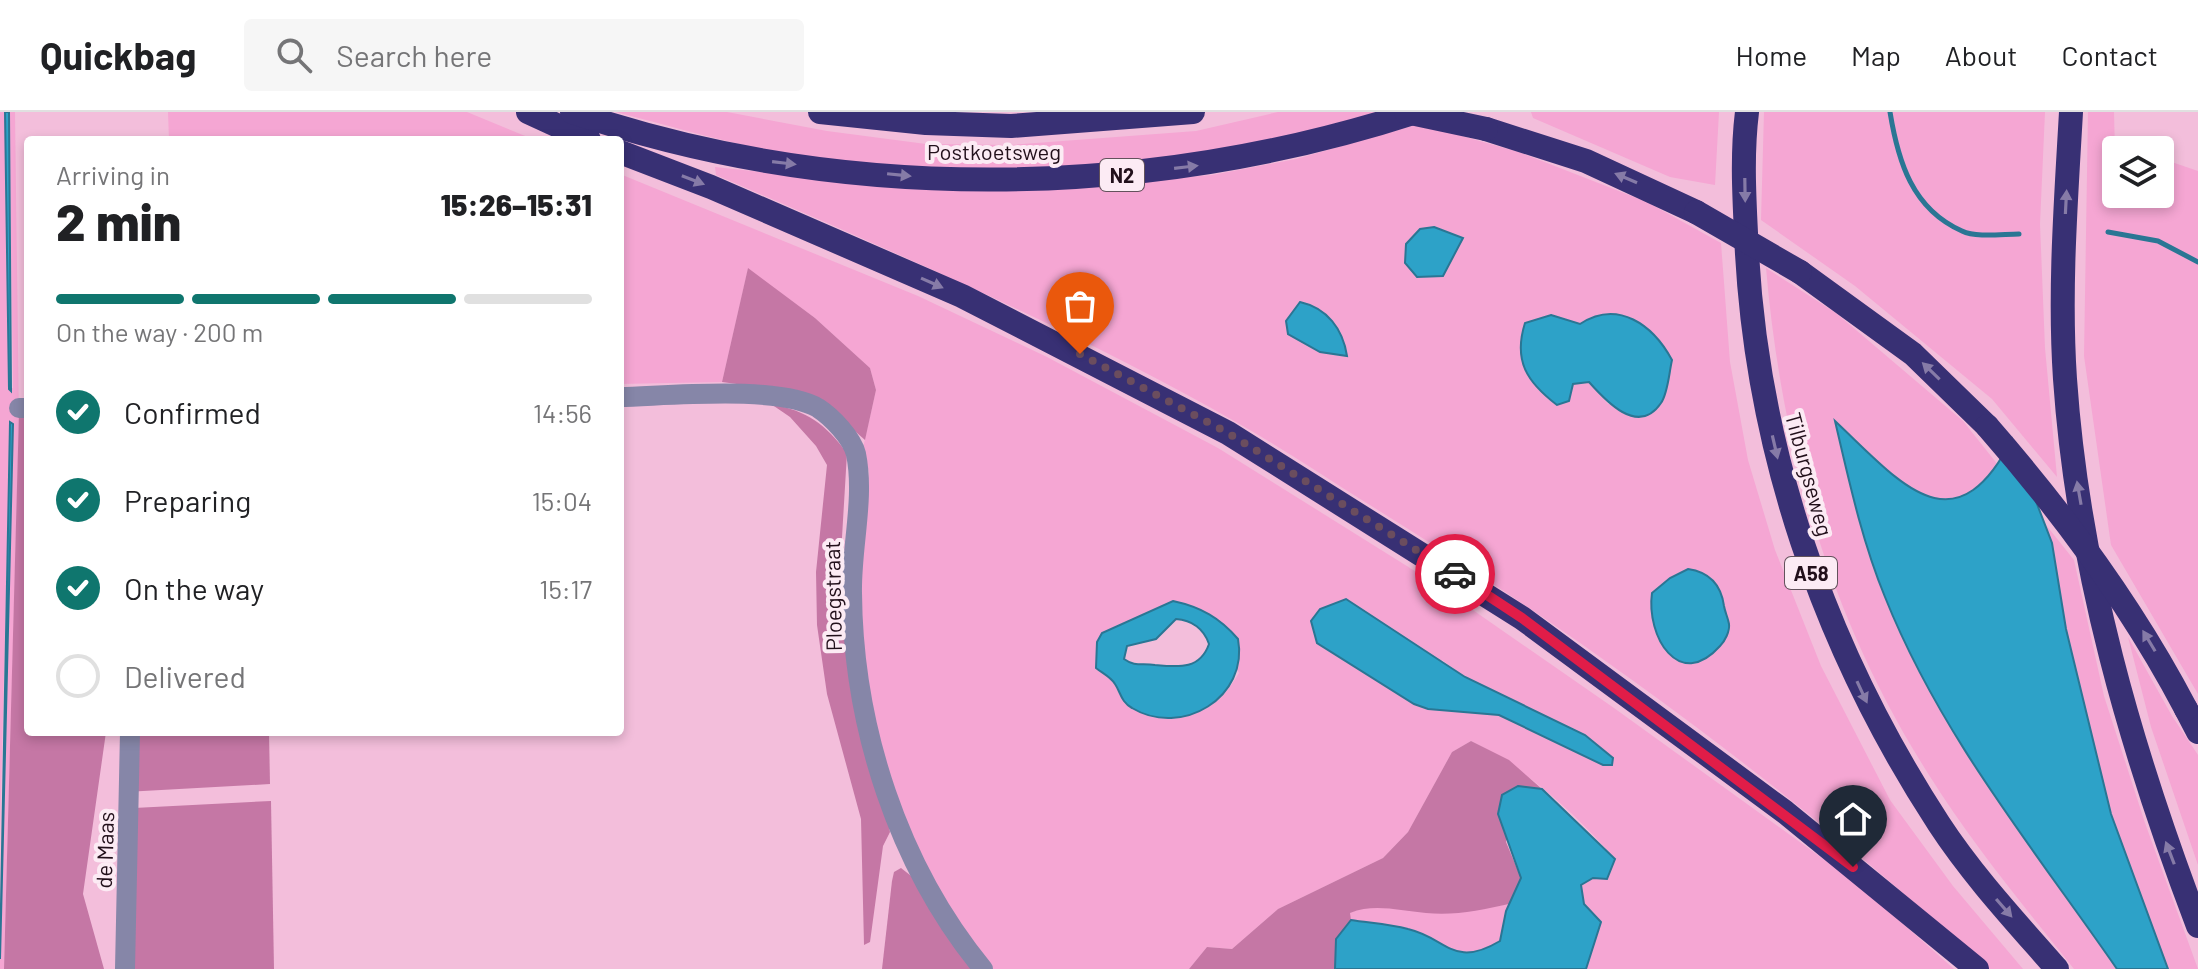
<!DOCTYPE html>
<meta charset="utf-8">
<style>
:root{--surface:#fff;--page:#f6f6f6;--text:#202124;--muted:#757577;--line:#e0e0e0;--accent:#0f766e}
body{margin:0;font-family:Barlow,sans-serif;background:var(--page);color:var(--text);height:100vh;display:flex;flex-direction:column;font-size:30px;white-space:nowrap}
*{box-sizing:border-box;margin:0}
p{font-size:26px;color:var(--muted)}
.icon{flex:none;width:44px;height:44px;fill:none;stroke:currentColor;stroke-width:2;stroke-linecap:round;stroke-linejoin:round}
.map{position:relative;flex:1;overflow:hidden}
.panel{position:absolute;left:24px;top:24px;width:600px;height:600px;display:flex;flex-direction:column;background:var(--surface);border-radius:8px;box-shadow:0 4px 12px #0003}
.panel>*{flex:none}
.fabs{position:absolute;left:2102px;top:24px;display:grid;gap:16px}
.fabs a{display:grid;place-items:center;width:72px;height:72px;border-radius:8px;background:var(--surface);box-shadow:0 4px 12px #0003;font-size:40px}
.pin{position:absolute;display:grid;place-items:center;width:68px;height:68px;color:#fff;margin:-82px -34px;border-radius:50% 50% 50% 0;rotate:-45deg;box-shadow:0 0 8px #0007}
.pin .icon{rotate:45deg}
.courier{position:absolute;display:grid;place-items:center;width:80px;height:80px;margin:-40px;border:6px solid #e11d48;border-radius:50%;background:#fff;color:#222;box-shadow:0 2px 10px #0007}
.summary em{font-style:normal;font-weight:800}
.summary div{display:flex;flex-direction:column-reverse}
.summary{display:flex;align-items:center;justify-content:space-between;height:136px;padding:0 32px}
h1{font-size:52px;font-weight:800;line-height:60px}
.bar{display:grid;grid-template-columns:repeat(4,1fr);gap:12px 8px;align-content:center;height:96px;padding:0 32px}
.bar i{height:10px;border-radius:6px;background:var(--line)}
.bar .current{background:var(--accent)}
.bar p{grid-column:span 4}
ol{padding:0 32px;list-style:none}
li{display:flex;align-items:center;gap:24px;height:88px}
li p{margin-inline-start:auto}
li .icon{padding:8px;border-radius:50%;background:var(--accent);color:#fff;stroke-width:4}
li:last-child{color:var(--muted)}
li i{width:44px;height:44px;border:4px solid var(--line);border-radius:50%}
header{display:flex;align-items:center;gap:48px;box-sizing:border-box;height:112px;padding:0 40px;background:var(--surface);border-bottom:2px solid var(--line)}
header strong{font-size:38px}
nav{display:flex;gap:44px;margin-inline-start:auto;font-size:28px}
.search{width:560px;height:72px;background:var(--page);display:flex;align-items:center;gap:20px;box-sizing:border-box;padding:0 28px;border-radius:8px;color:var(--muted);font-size:30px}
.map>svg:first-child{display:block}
</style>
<header>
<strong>Quickbag</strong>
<div class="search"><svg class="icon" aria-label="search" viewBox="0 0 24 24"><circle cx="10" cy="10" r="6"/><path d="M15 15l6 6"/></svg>Search here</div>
<nav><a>Home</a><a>Map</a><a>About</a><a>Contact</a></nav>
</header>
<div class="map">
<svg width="2198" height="857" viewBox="0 0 2198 857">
<rect width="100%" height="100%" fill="#f3bedb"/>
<g fill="#f5a6d3" fill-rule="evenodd">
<polygon points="0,0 5,0 9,277 13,276 9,0 15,0 19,310 4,857 0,857 0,847 13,313 10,315 0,724"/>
<polygon points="168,0 467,0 535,28 169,28"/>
<path d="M616 0H727L827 19 926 32 1011 33 1196 19 1278 0H1377C1195 54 1013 71 824 47 753 39 685 18 616 0Z"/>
<polygon points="1531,0 1719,0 1715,73 1670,65 1533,6"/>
<polygon points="1764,0 2045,0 2040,112 2045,236 2057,365 1992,287 1855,174 1761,108"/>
<polygon points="2088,0 2114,0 2116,82 2160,82 2160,46 2198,59 2198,582 2111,433 2084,244"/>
<path d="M1419 12 1519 40 1647 90 1721 131 1730 250 1748 348 1775 438 1821 554 1890 688 1953 774 2023 857H1989C1796 681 1587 527 1365 390 1322 363 1280 335 1236 310 1069 215 892 139 716 63L715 55 923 77 1012 79 1212 63 1296 47ZM1551 203 1580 212C1618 187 1654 214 1672 248L1661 291 1608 292 1589 270 1572 272Z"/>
<path d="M620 62 918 184 1047 245 1218 336 1434 471 1614 596 1858 772 1954 857H1586L1581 773 1615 747C1574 700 1526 657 1471 629L1452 640 1408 720 1383 746 1278 797 1232 837 1207 835 1189 857H991L951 801 903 709 872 610 858 478 869 360 863 336 876 278 870 256 815 206 748 157 722 270 620 272ZM1195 494 1239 561C1205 617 1174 606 1121 586L1114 570 1112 516ZM1442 548 1465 565 1585 623 1603 653 1499 603 1428 597Z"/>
<path d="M1766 156 1836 201 1963 309 2074 448 2104 584 2145 711 2198 857H2074C2024 794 1972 732 1929 663 1830 507 1782 339 1766 156Z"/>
<polygon points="2128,525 2172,604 2198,643 2198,753 2151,615"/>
<path d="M1509 792 1500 829C1453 857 1447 826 1408 817 1389 812 1370 811 1351 808L1349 801 1365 795 1463 800Z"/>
</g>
<g fill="#c577a5">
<polygon points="748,156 815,206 870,256 876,278 865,328 824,292 795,280 722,270"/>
<path d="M771 292C808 299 825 312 847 341L841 442 845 479 890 720 883 734 870 830 864 833 861 707 827 582 817 513 816 460 827 353 816 334 790 305Z"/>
<polygon points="19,300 28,300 28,620 106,620 83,782 104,857 4,857"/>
<polygon points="126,620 269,620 270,672 125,680"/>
<path d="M1471 629 1509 648 1542 677 1518 674 1506 730 1521 766 1509 792C1482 798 1454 804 1426 801 1399 799 1375 791 1350 801L1351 808 1337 827 1335 857H1189L1207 835 1232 837 1278 797 1383 746 1408 720 1452 640Z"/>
<polygon points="271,689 274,857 130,857 134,696"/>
<polygon points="901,756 915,767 973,857 882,857 892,769 894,760"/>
</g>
<g fill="#2da2c8" stroke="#2a7694" stroke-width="2" fill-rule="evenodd">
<polygon points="5,0 9,0 11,279 9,277"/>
<polygon points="1434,115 1463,126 1443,164 1417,165 1405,151 1406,132 1420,117"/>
<path d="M1300 190C1327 196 1343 217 1347 244L1320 240 1288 222 1286 209Z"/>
<path d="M1551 203 1580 212C1618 187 1653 213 1672 248 1669 261 1668 281 1661 291 1638 325 1605 288 1589 270L1573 272 1569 289 1557 293C1527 270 1513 249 1525 211Z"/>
<path d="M1835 309C1899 369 1954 441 2012 327L2052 431 2066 517 2111 702 2168 857H2117C2034 737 1940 623 1885 485 1862 429 1849 369 1835 309Z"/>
<polygon points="10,310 13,312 0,847"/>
<path d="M1688 457C1709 460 1721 472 1724 494 1725 500 1728 506 1729 512 1730 519 1725 529 1720 534 1679 580 1646 524 1652 481L1670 466Z"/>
<polygon points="1346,487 1465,565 1585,623 1613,646 1612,653 1603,653 1499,603 1428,597 1414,592 1317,531 1311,509 1320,497"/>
<path d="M1173 489C1201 495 1220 506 1238 527 1249 585 1182 626 1132 596 1121 590 1121 581 1115 572 1111 565 1102 561 1096 556L1097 530 1102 521ZM1176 507C1192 508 1204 517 1209 532 1200 558 1178 555 1155 553 1142 551 1135 555 1124 547L1127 534 1156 527Z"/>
<path d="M1518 674 1542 677 1615 747 1607 767 1593 766 1581 773 1584 792 1601 810 1586 857H1335L1336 827 1351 808C1370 811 1389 812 1408 817 1447 826 1453 857 1500 829L1506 799 1521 766 1498 702 1502 683Z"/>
</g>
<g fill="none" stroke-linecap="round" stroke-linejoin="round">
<g stroke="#2a7694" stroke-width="5">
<path d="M1890 0C1898 49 1912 97 1962 119 1976 126 2003 122 2019 122"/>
<polyline points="2108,120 2158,129 2198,150"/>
</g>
<g stroke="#8686a8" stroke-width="20">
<path d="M620 285C668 284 779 273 818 296 832 305 852 326 856 342 865 386 851 436 852 481 853 614 898 754 983 857"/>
<polyline points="19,296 28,296"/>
<polyline points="125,857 130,620"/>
</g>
<g stroke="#383074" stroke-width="24">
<polyline points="528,0 589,28"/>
<path d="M572 0C843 92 1145 88 1416 0"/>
<polyline points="820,0 926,11 1011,14 1193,0"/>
<path d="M1747 0C1742 40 1744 81 1746 121 1754 333 1823 534 1939 712 1973 764 2016 810 2057 857"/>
<path d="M2071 0C2066 88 2059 179 2065 267 2078 456 2131 638 2198 814"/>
<polyline points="1486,17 1586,49 1696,100"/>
<polyline points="620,40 711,75 962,184 1228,321 1522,506 1785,700 1977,857"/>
<polyline points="1800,160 1913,242 1987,314"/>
<polyline points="2186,597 2198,620"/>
</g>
<g stroke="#383074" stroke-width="24">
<polyline points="1406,0 1486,17"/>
<polyline points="1696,100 1800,160"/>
<path d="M1987 314C2064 402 2132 494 2186 597"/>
</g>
</g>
<defs><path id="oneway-solid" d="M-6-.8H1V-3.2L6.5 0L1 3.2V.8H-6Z" transform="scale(2)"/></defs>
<g fill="#867ba7">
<use href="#oneway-solid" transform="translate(784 51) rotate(7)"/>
<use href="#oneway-solid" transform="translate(1186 55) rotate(-7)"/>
<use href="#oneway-solid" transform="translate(899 63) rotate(6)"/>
<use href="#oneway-solid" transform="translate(1626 66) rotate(-157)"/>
<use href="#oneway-solid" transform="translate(693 68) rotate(21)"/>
<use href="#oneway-solid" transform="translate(1745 78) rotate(89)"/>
<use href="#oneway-solid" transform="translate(2066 90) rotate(-87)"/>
<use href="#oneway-solid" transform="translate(932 171) rotate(24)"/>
<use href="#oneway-solid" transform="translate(1931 259) rotate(-136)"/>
<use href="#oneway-solid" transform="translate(1775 335) rotate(77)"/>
<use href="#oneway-solid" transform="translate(2079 381) rotate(-100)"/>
<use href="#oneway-solid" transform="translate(2149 529) rotate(-121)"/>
<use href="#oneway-solid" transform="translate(1862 580) rotate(65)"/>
<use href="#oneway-solid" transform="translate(2170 741) rotate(-111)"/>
<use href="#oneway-solid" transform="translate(2004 796) rotate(49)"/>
</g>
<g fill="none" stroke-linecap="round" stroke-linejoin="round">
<polyline stroke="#6b4d5e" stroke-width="8" stroke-dasharray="0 14.4" points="1080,242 1228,321 1455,462"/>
<polyline stroke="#e11d48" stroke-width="10" points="1455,462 1522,506 1853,755"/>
</g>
<g text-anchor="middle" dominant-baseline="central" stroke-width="8" stroke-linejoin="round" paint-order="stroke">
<g fill="#fcebf4" stroke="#63525c" stroke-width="2">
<rect x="1100" y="47" width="44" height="32" rx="6"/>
<rect x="1785" y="445" width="52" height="32" rx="6"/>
</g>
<g font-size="20" font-weight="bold" fill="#22101b">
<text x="1122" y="63">N2</text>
<text x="1811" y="461">A58</text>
</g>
<g font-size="22" fill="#22101b" stroke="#fcebf4">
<text x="994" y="39">Postkoetsweg</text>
<text transform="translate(1810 362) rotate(75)">Tilburgseweg</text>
<text transform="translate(832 484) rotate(-91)">Ploegstraat</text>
<text transform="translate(104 738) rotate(-88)">de Maas</text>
</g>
</g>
</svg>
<div class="fabs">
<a><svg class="icon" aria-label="layers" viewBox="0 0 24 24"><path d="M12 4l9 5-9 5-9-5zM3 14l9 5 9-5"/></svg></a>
</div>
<div class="pin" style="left:1080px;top:242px;background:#ea580c"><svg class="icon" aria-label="bag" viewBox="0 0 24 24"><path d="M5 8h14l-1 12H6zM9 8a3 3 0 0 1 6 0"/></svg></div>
<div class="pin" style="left:1853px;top:755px;background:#1f2937"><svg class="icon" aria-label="home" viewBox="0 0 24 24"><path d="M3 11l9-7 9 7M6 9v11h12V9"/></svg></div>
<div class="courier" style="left:1455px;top:462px"><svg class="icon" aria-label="car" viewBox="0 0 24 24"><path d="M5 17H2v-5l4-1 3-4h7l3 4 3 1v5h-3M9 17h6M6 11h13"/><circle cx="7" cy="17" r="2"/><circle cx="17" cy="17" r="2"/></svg></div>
<section class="panel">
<div class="summary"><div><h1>2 min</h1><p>Arriving in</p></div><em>15:26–15:31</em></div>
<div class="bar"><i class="current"></i><i class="current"></i><i class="current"></i><i></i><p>On the way · 200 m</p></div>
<ol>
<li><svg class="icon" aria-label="check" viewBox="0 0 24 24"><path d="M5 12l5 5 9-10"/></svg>Confirmed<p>14:56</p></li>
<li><svg class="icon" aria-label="check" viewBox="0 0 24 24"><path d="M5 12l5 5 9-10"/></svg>Preparing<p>15:04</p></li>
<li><svg class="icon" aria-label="check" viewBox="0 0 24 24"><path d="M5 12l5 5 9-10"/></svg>On the way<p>15:17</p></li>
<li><i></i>Delivered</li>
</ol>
</section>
</div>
